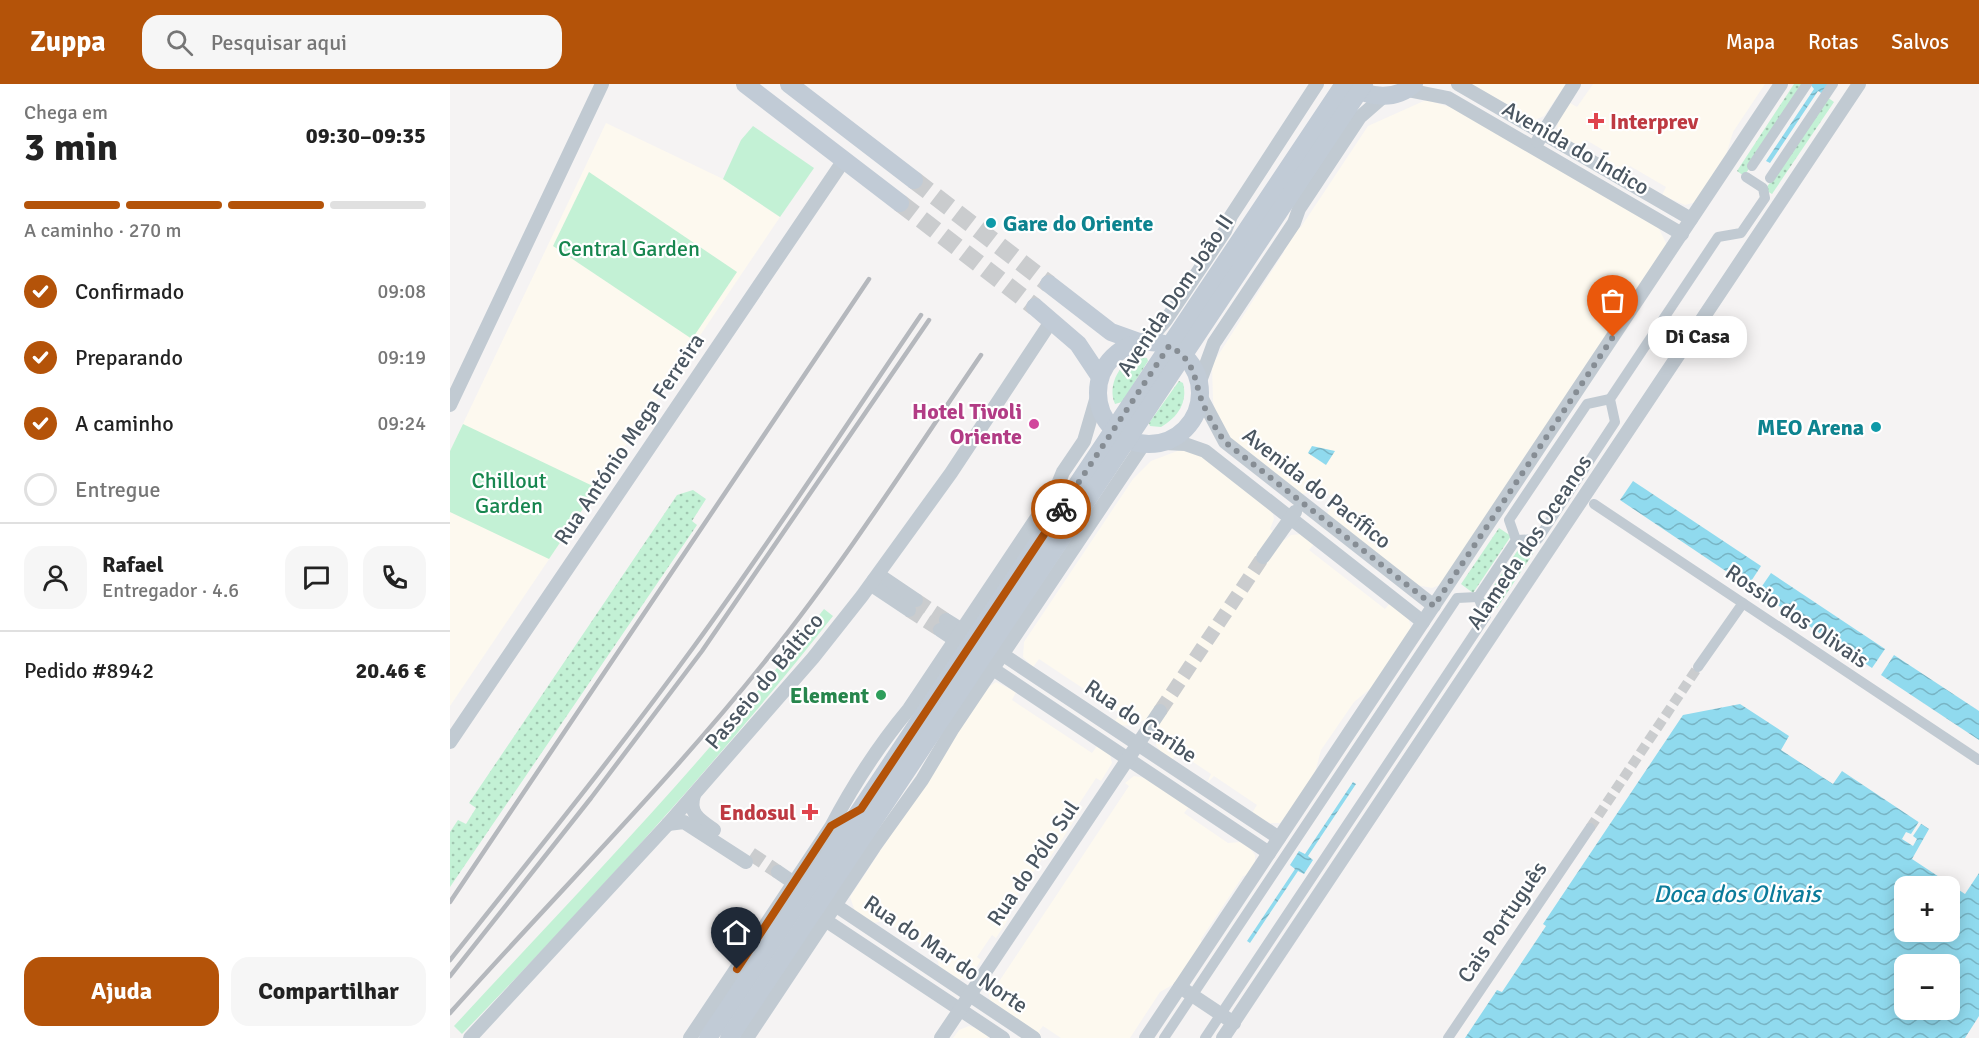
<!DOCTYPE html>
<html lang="pt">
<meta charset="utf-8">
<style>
:root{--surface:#fff;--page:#f6f6f6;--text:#222;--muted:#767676;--line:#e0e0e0;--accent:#b45309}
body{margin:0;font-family:Signika,sans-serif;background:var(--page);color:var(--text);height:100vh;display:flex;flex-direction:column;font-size:22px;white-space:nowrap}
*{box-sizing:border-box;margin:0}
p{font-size:20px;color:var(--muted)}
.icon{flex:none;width:33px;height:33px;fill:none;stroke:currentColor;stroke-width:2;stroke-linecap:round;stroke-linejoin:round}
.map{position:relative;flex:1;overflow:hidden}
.side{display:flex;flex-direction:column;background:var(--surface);width:450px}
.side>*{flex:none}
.controls{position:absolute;left:1444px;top:792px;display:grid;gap:12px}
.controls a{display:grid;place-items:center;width:66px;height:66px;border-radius:12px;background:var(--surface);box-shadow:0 3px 15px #0003;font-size:30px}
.pin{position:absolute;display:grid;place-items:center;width:51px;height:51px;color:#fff;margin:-62px -26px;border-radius:50% 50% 50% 0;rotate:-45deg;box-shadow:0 0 6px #0007}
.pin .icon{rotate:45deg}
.courier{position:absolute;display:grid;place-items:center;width:60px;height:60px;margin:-30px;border:4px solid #b45309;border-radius:50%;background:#fff;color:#222;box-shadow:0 2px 8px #0007}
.bubble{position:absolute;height:42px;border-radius:18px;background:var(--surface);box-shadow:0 3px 15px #0003;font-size:20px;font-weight:800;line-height:42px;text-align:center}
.headline em{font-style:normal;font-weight:800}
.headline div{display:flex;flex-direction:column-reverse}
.headline{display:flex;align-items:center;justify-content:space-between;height:102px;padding:0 24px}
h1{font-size:39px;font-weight:800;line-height:45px}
.bar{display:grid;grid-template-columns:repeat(4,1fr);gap:9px 6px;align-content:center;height:72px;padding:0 24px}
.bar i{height:8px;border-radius:4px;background:var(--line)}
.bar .selected{background:var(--accent)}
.bar p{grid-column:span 4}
.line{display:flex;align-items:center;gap:15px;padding:0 24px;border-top:2px solid var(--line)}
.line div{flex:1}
.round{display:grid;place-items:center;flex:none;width:63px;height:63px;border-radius:18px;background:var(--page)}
ol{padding:0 24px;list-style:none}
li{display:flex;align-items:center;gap:18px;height:66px}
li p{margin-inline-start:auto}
li .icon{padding:6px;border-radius:50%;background:var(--accent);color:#fff;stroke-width:4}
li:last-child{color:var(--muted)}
li i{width:33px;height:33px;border:3px solid var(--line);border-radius:50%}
.button{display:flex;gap:12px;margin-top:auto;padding:12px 24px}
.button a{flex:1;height:69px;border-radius:18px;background:var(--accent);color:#fff;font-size:24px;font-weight:800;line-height:69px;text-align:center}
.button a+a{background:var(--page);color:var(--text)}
header{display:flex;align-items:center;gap:36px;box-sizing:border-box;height:84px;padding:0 30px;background:var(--accent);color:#fff}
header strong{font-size:28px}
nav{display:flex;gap:33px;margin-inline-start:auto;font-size:21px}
.search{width:420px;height:54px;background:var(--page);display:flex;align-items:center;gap:15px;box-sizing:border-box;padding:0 21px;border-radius:18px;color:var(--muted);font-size:22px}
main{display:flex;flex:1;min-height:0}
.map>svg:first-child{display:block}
</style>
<header>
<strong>Zuppa</strong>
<div class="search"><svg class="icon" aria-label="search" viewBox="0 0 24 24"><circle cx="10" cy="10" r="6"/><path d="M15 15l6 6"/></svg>Pesquisar aqui</div>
<nav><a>Mapa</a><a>Rotas</a><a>Salvos</a></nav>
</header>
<main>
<section class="side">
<div class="headline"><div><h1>3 min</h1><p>Chega em</p></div><em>09:30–09:35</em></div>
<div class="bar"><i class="selected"></i><i class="selected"></i><i class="selected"></i><i></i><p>A caminho · 270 m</p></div>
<ol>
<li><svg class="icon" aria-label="check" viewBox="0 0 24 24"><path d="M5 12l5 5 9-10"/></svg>Confirmado<p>09:08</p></li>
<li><svg class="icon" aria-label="check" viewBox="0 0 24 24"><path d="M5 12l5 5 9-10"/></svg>Preparando<p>09:19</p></li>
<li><svg class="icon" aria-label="check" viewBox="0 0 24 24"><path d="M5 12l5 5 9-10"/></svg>A caminho<p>09:24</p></li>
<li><i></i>Entregue</li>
</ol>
<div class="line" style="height:108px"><a class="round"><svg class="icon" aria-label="person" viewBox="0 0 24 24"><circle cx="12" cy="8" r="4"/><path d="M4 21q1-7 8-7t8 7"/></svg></a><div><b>Rafael</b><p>Entregador · 4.6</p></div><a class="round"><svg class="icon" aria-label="chat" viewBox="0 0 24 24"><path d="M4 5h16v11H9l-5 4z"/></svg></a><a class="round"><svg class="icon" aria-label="phone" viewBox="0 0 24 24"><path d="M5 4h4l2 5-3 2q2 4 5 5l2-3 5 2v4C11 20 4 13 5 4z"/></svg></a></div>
<div class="line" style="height:78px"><div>Pedido #8942</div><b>20.46 €</b></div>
<div class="button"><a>Ajuda</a><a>Compartilhar</a></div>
</section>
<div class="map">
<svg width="1529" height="954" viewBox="0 0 1529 954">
<defs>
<pattern id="grass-dots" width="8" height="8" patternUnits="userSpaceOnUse" patternTransform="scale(1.5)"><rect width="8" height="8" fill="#c3f1d5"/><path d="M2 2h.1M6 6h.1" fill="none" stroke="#a0c6b0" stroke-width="1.8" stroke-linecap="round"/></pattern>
<pattern id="water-waves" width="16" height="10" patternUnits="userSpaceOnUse" patternTransform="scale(1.5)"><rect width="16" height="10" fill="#90daee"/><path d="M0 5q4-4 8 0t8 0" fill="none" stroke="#78b4c4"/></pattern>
</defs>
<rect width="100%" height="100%" fill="#f5f3f3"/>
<g fill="#fdf9ef">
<polygon points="1021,0 1116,0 1094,32 1085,36"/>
<polygon points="1143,0 1315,0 1283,48 1274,78 1246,118 1235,121 1212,111 1216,103 1180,82 1175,89 1156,78 1160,70 1136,56 1131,64 1110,51 1107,45 1109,35 1120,19 1127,23"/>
<polygon points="976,16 1003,24 1208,143 1216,159 1216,164 992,500 982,504 967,501 877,430 884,414 873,406 852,410 782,355 766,331 763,317 762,281 834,168 833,162 844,145 851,143 918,42"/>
<polygon points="156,39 273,95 330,133 0,622 0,367"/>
<polygon points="730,366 749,370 822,426 824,435 820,445 835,456 841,451 853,450 865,459 859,466 935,525 941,518 959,536 961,545 927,599 904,618 871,666 863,696 830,739 820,739 802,729 807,721 764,692 757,699 761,690 728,668 722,676 712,669 706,661 708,646 693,636 684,642 670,641 665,637 670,629 589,575 583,583 573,573 574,558 683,395 701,377"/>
<polygon points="546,598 566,608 562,616 642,669 647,662 660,671 662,679 651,697 646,694 629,720 633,723 599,775 594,772 555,831 559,834 546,854 542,851 527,873 531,876 523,889 519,893 509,895 489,882 486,870 436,837 423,839 405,827 400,813 537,604"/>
<polygon points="684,692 696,694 779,749 738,724 734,729 778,759 791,758 798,762 805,771 805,781 800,790 793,792 751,855 752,862 729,897 710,908 680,954 611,954 593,942 589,947 591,951 544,919 540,916 538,905 543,896 548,899 679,702 675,699"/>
<polygon points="519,942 528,945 538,952 537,954 503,954 509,946"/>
</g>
<g fill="url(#grass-dots)">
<polygon points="1344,0 1355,0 1294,92 1287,87"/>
<polygon points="1377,13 1384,18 1322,110 1315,106"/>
<path d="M697 274 698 277 672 318 665 320C656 300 672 270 697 274Z"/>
<path d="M729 297 733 299C738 318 728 333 711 343L700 342 699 339Z"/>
<polygon points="243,406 256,415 242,437 247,441 0,803 0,748 8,736 16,740 26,724 19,719 227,411"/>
<polygon points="1049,444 1061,452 1023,509 1011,500"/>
<polygon points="1072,460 1084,468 1047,524 1034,516"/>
</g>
<g fill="#c3f1d5">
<polygon points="303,42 364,84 330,133 273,95 291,56"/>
<polygon points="139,88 287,188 242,255 103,162"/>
<polygon points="13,340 147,404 99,475 0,428 0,367"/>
<path d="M374 525 383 532C268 678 141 817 12 950L4 942C130 806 260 672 374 525Z"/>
</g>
<g fill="url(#water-waves)" fill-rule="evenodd">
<polygon points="1360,0 1380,0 1373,10 1368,7 1320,79 1316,77 1364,5"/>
<polygon points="862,362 885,367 876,381 858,369"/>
<polygon points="1183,397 1311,482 1298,502 1170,416"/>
<polygon points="1321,489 1435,565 1422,584 1308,508"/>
<polygon points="1444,571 1529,627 1529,656 1431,591"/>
<path d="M1290 620 1339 652 1331 666 1383 700 1392 687 1479 745 1462 775 1515 810 1529 789V932L1515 954H1015L1047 906 1052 908 1096 842 1093 840 1233 631ZM1455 802H1500V848H1455ZM1455 880H1500V926H1455Z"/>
<polygon points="903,698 906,700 858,772 863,776 854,790 848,787 800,859 797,857 845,785 840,781 849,767 855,770"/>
</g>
<polygon fill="#f5f3f3" points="1470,736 1473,737 1463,752 1467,755 1463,762 1452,755 1456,748 1461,750"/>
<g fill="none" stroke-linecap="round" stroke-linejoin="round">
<polyline stroke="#caccce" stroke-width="10" stroke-dasharray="10 5" stroke-linecap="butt" points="1140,744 1248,583"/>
<g stroke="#caccce" stroke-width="14" stroke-dasharray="14 7" stroke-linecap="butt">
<polyline points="466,516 496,536"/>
<polyline points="459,526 490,546"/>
<polyline points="710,627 813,473"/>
<polyline points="301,770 328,788"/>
</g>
<g stroke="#caccce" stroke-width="18" stroke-dasharray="18 9" stroke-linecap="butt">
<polyline points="464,96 599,200"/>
<polyline points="450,119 585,223"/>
</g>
<g stroke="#c1cad2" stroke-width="10">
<polyline points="1302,82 1357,0"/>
<polyline points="1320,94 1383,0"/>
<polyline points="1144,420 1529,676"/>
<polyline points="1066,456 1059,436 1137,320 1160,315"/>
<polyline points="1248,583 1293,519"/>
<polyline points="714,954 1007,514 1028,513"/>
<polyline points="755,954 1036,532 1028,513 1066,456 1088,455 1165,338 1160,315 1268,153 1291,149 1315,114 1313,104 1296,93"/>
<polyline points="998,954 1140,744"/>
</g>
<g stroke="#c1cad2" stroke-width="14">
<polyline points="1008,0 1241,135"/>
<polyline points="957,6 998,14 1232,150"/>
<polyline points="1088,57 1124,0"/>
<polyline points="698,257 716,236 775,147 781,132 867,0"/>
<polyline points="749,300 764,259 844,139 849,125 910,33 934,12"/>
<polyline points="750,311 775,358 984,522"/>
<polyline points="0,321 152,0"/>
<polyline points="714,359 735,360 755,367 973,538"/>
<polyline points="813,473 845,428"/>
<polyline points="424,496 432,493 466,516"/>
<polyline points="424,496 426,504 459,526"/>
<polyline points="496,536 512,546"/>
<polyline points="490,546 505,556"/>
<polyline points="552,570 829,754"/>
<polyline points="543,585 819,769"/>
<polyline points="0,658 394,76"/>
<path d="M244 711C238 730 250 736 264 746"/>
<polyline points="218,740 234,738 296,778"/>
<polyline points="328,788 344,799"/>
<polyline points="385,821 584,954"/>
<polyline points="375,836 553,954"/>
<polyline points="730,903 784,939"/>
<polyline points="20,954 218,740 363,574 412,512 501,389 602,236"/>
<path d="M240 954 381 743C403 701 429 661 459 625L606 405 613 388 634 357 648 309"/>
<polyline points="297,954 424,763 472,696 503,644 693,361"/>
<polyline points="491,954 710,627"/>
<polyline points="696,954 1331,0"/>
<polyline points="773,954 1409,0"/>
</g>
<g stroke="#c1cbd6" stroke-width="18">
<polyline points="295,0 450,119"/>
<polyline points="339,0 464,96"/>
<path d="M899 1C920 14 945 17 964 0"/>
<polyline points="599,200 661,248 689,258"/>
<polyline points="585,223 628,260 650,293"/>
<circle cx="699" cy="309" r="51"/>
<polyline points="258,954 894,0"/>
<polyline points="279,954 914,0"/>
</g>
<g stroke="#b5b8bd" stroke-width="4.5">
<polyline points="0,818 419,195"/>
<path d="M0 876C83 772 167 668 245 561 324 453 396 341 471 231"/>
<polyline points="0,892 141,714 252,567 479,236"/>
<path d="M0 929C106 810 220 697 320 571 396 476 462 372 531 271"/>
</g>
</g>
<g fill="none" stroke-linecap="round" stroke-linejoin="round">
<path stroke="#868d94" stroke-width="6" stroke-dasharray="0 10.8" d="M611 425 719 262C742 274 744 290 750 312 756 329 765 344 775 358L984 522 1163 253"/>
<polyline stroke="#b45309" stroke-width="8" points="287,885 381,742 411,725 611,425"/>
</g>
<g fill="#e0444e" stroke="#fff" stroke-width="2">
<path d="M1143 28h6v6h6v6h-6v6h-6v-6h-6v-6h6z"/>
<path d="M357 719h6v6h6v6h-6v6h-6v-6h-6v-6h6z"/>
</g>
<g fill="#0f9aa8" stroke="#fff" stroke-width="2">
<circle cx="541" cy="139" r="6"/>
<circle cx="1426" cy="343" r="6"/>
</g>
<circle fill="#d1479c" stroke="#fff" stroke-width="2" cx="584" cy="340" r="6"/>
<circle fill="#2e9e5b" stroke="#fff" stroke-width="2" cx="431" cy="611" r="6"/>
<g text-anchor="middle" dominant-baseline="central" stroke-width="4.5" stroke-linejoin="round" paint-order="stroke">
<g font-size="22" font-weight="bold" fill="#be3a42" stroke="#fff" text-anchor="start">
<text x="1160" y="37">Interprev</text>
<text x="346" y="728" text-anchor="end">Endosul</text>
</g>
<g font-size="22" fill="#4a5661" stroke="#fff">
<text transform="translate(1126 64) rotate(30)">Avenida do Índico</text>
<text transform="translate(725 211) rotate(-56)">Avenida Dom João II</text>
<text transform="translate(179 355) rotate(-56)">Rua António Mega Ferreira</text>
<text transform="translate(867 404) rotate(38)">Avenida do Pacífico</text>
<text transform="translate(1079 458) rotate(-56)">Alameda dos Oceanos</text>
<text transform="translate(1347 532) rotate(34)">Rossio dos Olivais</text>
<text transform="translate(314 597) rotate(-50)">Passeio do Báltico</text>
<text transform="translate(691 637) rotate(34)">Rua do Caribe</text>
<text transform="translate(583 779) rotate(-56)">Rua do Pólo Sul</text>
<text transform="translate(1052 838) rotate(-56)">Cais Português</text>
<text transform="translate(496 870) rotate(34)">Rua do Mar do Norte</text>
</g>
<g font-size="22" font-weight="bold" fill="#0d838f" stroke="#fff" text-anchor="start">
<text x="553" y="139">Gare do Oriente</text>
<text x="1414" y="343" text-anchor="end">MEO Arena</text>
</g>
<g font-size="22" fill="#17864f" stroke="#fff">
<text x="179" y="164">Central Garden</text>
<text x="59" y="396">Chillout<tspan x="59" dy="25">Garden</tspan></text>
</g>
<g font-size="22" font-weight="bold" fill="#b23c85" stroke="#fff" text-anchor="end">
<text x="572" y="327">Hotel Tivoli<tspan x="572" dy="25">Oriente</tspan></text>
</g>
<g font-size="22" font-weight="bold" fill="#27864d" stroke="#fff" text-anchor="end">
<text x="419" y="611">Element</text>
</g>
<g font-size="24" font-style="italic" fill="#0c7c9b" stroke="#fff">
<text x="1287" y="810">Doca dos Olivais</text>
</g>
</g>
</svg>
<div class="controls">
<a>+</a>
<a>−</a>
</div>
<div class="pin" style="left:1163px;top:253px;background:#ea580c"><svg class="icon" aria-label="bag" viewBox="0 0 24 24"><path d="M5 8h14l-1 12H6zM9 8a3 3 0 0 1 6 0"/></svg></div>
<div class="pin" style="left:287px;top:885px;background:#1f2937"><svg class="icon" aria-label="home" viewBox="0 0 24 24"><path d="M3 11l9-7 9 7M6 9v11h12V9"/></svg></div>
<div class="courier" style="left:611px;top:425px"><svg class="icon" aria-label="bike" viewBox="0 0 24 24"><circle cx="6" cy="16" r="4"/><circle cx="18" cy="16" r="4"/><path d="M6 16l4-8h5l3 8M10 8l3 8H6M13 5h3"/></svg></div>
<div class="bubble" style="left:1198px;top:232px;width:99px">Di Casa</div>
</div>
</main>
